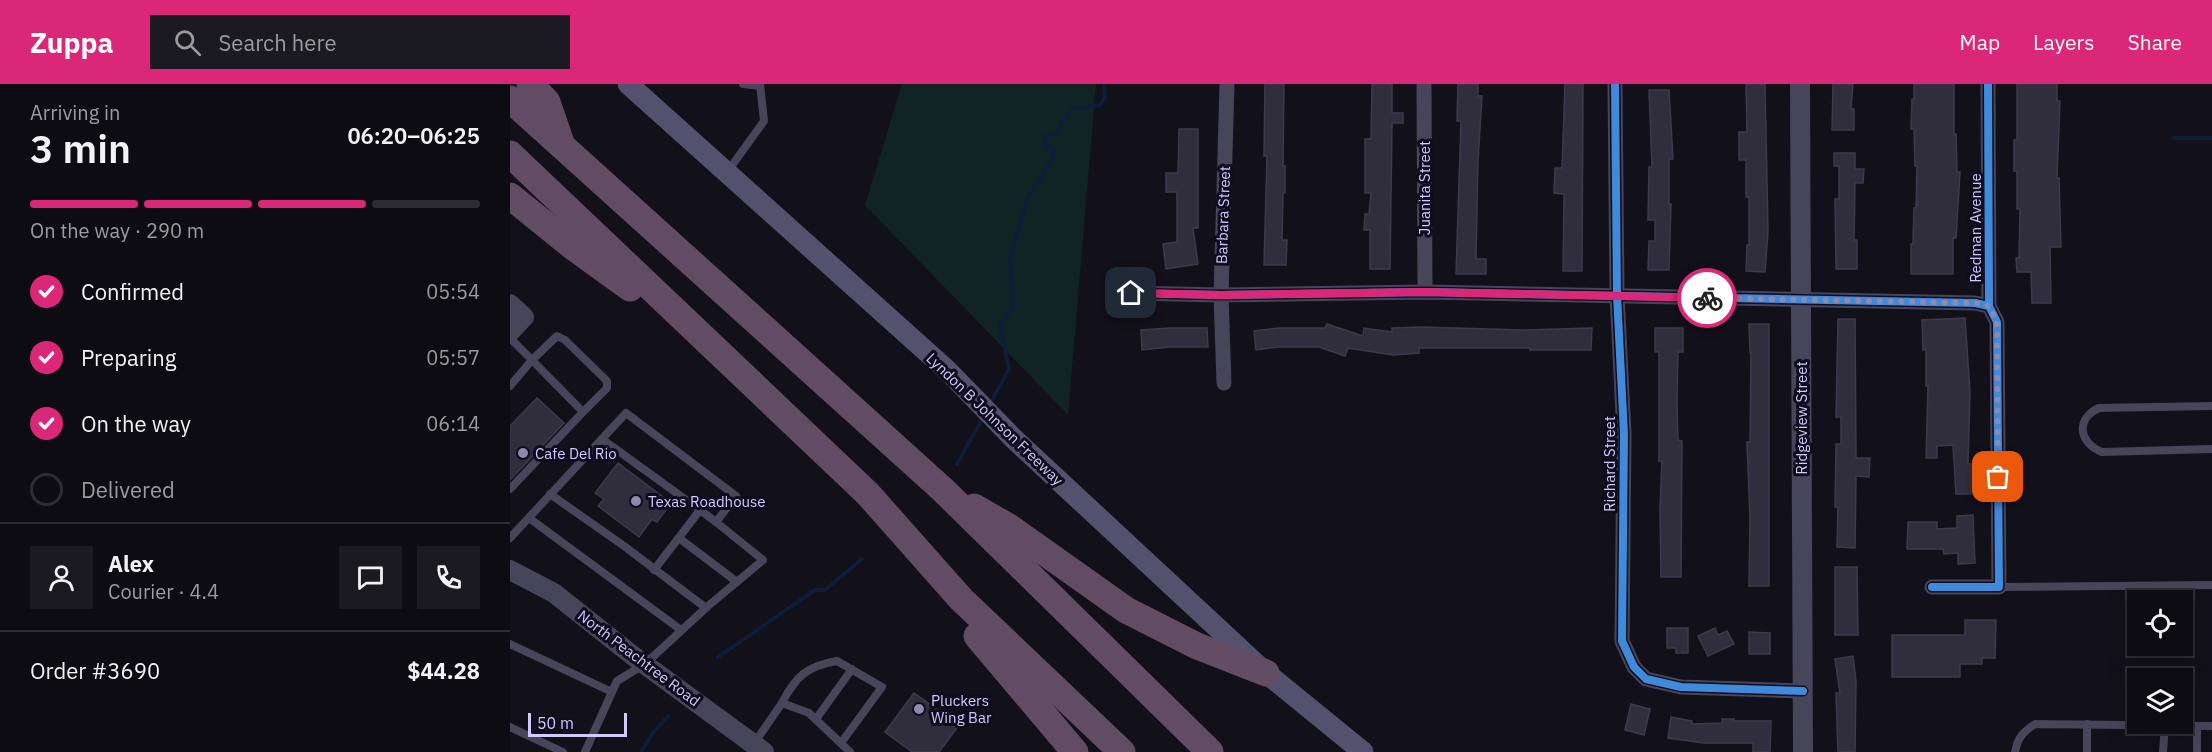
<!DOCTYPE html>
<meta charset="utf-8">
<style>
:root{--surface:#0e0c13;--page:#1c1a21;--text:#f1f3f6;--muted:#9b9ba0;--line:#2e2c33;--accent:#db2777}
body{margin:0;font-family:"IBM Plex Sans",sans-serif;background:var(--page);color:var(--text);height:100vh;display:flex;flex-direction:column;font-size:22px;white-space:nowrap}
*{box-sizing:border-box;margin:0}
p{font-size:20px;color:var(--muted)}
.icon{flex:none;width:33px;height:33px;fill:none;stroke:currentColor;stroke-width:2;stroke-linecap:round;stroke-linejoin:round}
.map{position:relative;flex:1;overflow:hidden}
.panel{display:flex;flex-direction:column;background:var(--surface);width:510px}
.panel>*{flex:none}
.tools{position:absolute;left:1617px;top:506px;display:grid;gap:12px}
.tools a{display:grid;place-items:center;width:66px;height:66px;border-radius:0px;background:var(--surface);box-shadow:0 6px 24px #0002,0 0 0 2px var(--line);font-size:30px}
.scale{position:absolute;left:18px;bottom:15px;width:99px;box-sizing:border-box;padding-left:6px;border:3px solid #d0cafd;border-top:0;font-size:16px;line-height:21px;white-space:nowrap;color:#d0cafd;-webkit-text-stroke:4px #0f0c1d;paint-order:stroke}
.pin{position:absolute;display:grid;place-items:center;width:51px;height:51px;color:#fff;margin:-26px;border-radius:12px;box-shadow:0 3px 9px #0006}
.courier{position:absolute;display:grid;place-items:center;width:60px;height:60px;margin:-30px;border:4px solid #db2777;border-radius:50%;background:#fff;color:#222;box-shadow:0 2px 8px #0007}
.headline em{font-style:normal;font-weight:600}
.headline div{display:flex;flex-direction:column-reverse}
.headline{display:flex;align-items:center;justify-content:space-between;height:102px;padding:0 30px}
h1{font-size:39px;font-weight:600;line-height:45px}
.bar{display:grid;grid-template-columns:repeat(4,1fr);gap:9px 6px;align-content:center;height:72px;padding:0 30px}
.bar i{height:8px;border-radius:4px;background:var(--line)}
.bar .current{background:var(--accent)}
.bar p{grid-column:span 4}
.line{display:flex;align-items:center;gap:15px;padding:0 30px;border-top:2px solid var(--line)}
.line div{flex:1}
.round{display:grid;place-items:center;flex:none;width:63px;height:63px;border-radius:0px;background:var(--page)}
ol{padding:0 30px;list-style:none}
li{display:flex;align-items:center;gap:18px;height:66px}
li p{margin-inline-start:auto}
li .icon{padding:6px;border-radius:50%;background:var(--accent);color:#fff;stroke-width:4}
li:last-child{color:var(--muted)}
li i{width:33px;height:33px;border:3px solid var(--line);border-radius:50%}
header{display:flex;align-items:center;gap:36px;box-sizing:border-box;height:84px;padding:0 30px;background:var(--accent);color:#fff}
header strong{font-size:28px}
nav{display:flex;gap:33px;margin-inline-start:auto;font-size:21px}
.search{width:420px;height:54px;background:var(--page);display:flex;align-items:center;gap:15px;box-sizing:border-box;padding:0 21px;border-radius:0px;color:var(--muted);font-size:22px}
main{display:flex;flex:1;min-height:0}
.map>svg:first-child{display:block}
</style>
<header>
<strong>Zuppa</strong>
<div class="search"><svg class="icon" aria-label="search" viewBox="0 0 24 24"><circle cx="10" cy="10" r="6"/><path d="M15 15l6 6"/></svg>Search here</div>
<nav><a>Map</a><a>Layers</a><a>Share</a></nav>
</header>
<main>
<section class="panel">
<div class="headline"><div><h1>3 min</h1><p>Arriving in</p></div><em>06:20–06:25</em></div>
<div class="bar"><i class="current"></i><i class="current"></i><i class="current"></i><i></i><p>On the way · 290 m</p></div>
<ol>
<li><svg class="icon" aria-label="check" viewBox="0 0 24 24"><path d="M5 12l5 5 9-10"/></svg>Confirmed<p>05:54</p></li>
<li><svg class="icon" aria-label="check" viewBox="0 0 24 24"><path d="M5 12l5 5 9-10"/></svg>Preparing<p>05:57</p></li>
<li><svg class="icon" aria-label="check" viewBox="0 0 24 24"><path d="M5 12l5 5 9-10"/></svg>On the way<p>06:14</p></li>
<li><i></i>Delivered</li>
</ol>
<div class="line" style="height:108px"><a class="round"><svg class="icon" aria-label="person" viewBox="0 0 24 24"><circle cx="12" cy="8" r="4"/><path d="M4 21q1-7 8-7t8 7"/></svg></a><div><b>Alex</b><p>Courier · 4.4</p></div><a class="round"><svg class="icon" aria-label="chat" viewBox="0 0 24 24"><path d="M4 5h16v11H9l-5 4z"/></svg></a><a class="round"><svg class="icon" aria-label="phone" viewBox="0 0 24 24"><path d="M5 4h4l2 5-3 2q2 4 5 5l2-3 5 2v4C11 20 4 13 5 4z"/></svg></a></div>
<div class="line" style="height:78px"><div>Order #3690</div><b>$44.28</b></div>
</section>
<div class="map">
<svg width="1702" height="668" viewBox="0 0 1702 668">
<rect width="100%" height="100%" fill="#121019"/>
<polygon fill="#102424" points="392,0 586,0 558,331 355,121"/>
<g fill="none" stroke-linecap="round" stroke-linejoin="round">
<g stroke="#0d1d3a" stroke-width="4">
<polyline points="1663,54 1702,54"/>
<polyline points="480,320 499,285 490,240 503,222 500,173 517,116 544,73 543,66 534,60 536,52 548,48 553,37 565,24 590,21 595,13 594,0"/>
<polyline points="447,380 474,332"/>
<polyline points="208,573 305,506 315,506 352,475"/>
<polyline points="131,668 142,650 158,632"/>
</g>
</g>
<g fill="#302d3c" stroke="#3e3a4e" stroke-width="1.5">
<polygon points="755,0 774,0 773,82 775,82 775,109 773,109 772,156 777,156 776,181 754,181 757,72 754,72"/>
<polygon points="862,0 882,0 882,29 893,29 893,39 882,39 880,185 860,185 860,146 854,146 855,130 859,130 861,109 855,109 855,55 861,55"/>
<polygon points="948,0 968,0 968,12 972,12 968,77 966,175 976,175 976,190 946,190 951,37 947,37"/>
<polygon points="1055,0 1073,0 1072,187 1053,187 1054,110 1044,109 1045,84 1052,84"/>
<polygon points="1236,0 1255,0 1258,147 1255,188 1236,187 1237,161 1239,161 1239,113 1236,113 1236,76 1229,76 1229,48 1237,48"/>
<polygon points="1323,0 1343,0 1341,25 1344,25 1344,46 1322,46"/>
<polygon points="1404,0 1444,0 1444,51 1446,50 1447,88 1450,88 1446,154 1443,154 1443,190 1401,190 1401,160 1403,160 1404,124 1406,124 1407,82 1405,82 1404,45 1401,45 1402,15 1404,15"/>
<polygon points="1507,0 1547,0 1547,17 1550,17 1547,94 1549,94 1551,163 1540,163 1541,219 1522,219 1521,188 1507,188 1506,174 1509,174 1510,125 1507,125 1507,87 1504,87 1504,56 1507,56"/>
<polygon points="1139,6 1159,6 1163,75 1159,75 1159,120 1161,120 1159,186 1138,186 1139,157 1145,157 1145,136 1138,136 1139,83 1142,83"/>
<polygon points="669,45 688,45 688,144 683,144 688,180 656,185 653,160 667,158 667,108 656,108 656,89 668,89"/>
<polygon points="1324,69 1345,69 1345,85 1354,85 1353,99 1345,99 1344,156 1347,156 1347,185 1326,185 1325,115 1329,115 1329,82 1324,82"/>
<polygon points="1455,234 1460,308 1458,380 1461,380 1461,410 1446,410 1443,361 1427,362 1427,374 1416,374 1418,302 1416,302 1416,265 1413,266 1412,236"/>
<polygon points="1328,235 1345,235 1346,374 1360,374 1359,393 1346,392 1345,464 1327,463 1328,423 1325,423 1326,360 1331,360 1331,333 1326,333"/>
<polygon points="817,240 853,252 854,244 882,248 882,244 911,243 1013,246 1082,244 1081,266 1020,266 1020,264 909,264 909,269 883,271 838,264 835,272 809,263 768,263 746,266 744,247 769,244 815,244"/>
<polygon points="1239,240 1259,240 1259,502 1239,502 1240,434 1237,358 1240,358 1241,268 1240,268"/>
<polygon points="660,244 697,244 698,263 659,263 632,266 631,246"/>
<polygon points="1145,244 1173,244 1173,268 1168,268 1167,320 1168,356 1172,357 1171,493 1151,493 1150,424 1152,377 1149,377 1149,268 1145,268"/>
<polygon points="27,314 54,339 0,396 0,342"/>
<polygon points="108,379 161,419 147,438 142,435 129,453 88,422 94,415 85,409"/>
<polygon points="1463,431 1465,479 1448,480 1448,469 1434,470 1433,465 1397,465 1398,438 1427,438 1427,445 1447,444 1447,432"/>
<polygon points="1325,483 1347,483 1348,551 1325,551"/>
<polygon points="1455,536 1486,536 1485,574 1472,574 1472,580 1450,580 1450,593 1382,593 1382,551 1455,551"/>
<polygon points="1157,544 1178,544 1178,569 1166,569 1166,564 1157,564"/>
<polygon points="1205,544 1208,551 1217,547 1224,560 1198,572 1188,552"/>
<polygon points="1239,548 1260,549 1260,570 1239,570"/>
<polygon points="1343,572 1346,597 1345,668 1328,668 1326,609 1330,609 1325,575"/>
<polygon points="404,609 449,641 429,668 402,668 375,648"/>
<polygon points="1121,620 1140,625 1134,651 1115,646"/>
<polygon points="1161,633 1182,637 1182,640 1212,639 1212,635 1224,635 1224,637 1261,637 1260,668 1243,668 1243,659 1194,659 1158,654"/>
</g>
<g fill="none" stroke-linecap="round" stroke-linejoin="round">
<g stroke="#46455a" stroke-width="8">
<polyline points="233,0 250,2"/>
<polyline points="218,87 254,37 250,0"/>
<polyline points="0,254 22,276 0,302"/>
<path d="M1702 322 1589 324C1565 335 1569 359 1592 368L1702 365"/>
<polyline points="92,355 190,426"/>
<polyline points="0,405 73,328 22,276 47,252 55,256 97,297 97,304 73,328"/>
<polyline points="40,410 114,462 196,524"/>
<polyline points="19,434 171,546"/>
<polyline points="0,454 116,329 226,412 206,438 253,476 198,522 135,580 107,597 75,668"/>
<polyline points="169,454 227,498"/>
<polyline points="144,486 190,426 206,438"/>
<polyline points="1489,503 1702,501"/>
<polyline points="0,560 102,608"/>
<path d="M272 619C286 592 297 582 327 577L372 603 331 659"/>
<polyline points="306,635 342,585"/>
<polyline points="1577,640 1577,668"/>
<polyline points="1687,642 1687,668"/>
<polyline points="0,643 53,668"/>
<polyline points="243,661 272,619 299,629 340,668"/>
<path d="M1505 668C1508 653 1513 648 1525 640L1702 642"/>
<polyline points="1653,668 1655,641"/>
</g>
<g stroke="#46455a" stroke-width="15">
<polyline points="914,0 915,208"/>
<polyline points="1105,0 1107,211 1114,350 1112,557 1124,583 1136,595 1171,603 1293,607"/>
<polyline points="621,209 711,211 915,208 1465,219 1479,222"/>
<polyline points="714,299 711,211 717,0"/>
<polyline points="1422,503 1489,503 1487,238 1479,222 1478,0"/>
</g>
<g stroke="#46455a" stroke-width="20">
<polyline points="1290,0 1293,668"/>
<polyline points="0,220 14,233 0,248"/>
<polyline points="0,486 44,509 122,571 254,668"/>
</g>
<polyline stroke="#53516d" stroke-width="21" points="118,0 437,286 504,355 756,589 853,668"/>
<g stroke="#624c64" stroke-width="27">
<polyline points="20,0 37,18 51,59"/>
<polyline points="0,15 432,405 700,668"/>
<polyline points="0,70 358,410 451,515 612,668"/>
<polyline points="0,112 62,162 120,204"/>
<polyline points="464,423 499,443 616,526 687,562 756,589"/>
<polyline points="467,552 565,668"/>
</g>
<defs>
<g id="cycleway">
<polyline points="1105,0 1107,211 1114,350 1112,557 1124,583 1136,595 1171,603 1293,607"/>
<polyline points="621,209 711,211 915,208 1465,219 1479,222"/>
<polyline points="1422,503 1489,503 1487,238 1479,222 1478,0"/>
</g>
</defs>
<use href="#cycleway" stroke="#0f0c1d" stroke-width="11"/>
<use href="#cycleway" stroke="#408adc" stroke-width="8"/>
</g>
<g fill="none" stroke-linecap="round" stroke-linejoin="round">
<polyline stroke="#8e89ad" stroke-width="6" stroke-dasharray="0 10.8" points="1197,214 1466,219 1479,222 1487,238 1488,393"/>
<polyline stroke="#db2777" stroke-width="8" points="621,209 711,211 915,208 1197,214"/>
</g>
<g fill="#8e89ad" stroke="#0f0c1d" stroke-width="2">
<circle cx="13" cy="369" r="6"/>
<circle cx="126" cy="417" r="6"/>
<circle cx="409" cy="625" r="6"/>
</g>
<g text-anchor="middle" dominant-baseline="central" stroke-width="6" stroke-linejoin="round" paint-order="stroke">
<g font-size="15" fill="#d0cafd" stroke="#0f0c1d">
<text transform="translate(914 104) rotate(-90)">Juanita Street</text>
<text transform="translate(713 131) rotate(-88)">Barbara Street</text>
<text transform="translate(1465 144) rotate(-90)">Redman Avenue</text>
<text transform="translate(1291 334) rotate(-90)">Ridgeview Street</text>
<text transform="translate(485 335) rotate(44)">Lyndon B Johnson Freeway</text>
<text transform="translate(1099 380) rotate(-90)">Richard Street</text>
<text transform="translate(129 574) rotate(37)">North Peachtree Road</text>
</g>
<g font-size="15" fill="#d0cafd" stroke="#0f0c1d" text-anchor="start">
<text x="25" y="369">Cafe Del Rio</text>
<text x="138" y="417">Texas Roadhouse</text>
<text x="421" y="616">Pluckers<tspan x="421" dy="17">Wing Bar</tspan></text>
</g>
</g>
</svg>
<div class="tools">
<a><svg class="icon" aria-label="locate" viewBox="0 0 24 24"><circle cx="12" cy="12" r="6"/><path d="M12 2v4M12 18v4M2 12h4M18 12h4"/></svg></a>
<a><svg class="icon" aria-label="layers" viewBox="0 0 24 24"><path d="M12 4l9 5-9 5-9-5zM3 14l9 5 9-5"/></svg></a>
</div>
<div class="scale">50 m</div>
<div class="pin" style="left:1488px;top:393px;background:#ea580c"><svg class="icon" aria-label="bag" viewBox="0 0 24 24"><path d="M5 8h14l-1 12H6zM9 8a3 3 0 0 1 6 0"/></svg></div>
<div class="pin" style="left:621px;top:209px;background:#1f2937"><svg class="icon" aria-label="home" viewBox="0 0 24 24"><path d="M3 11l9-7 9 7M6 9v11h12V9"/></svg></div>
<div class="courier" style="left:1197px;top:214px"><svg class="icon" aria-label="bike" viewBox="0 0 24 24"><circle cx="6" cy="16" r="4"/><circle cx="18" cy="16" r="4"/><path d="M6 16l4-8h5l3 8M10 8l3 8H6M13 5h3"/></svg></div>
</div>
</main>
